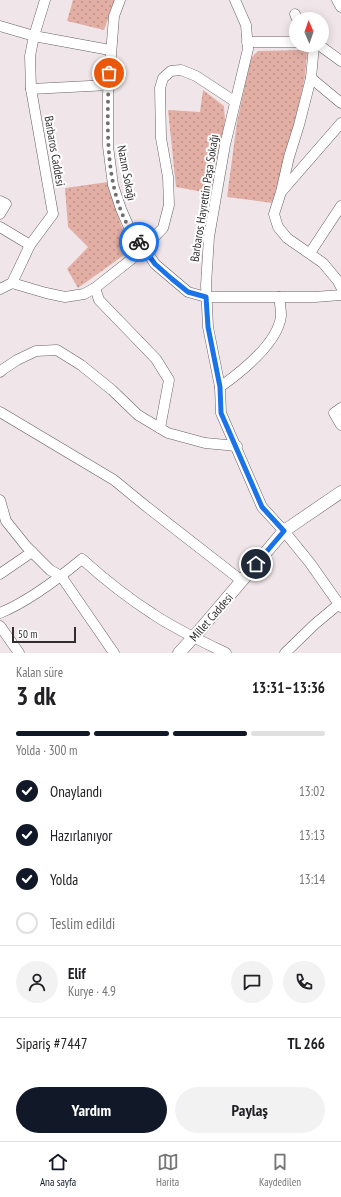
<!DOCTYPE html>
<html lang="tr">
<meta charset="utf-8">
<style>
:root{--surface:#fff;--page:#f2f2f2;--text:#202124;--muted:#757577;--line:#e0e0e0;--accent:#111827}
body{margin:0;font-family:"PT Sans Narrow",sans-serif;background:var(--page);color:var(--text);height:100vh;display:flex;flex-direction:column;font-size:15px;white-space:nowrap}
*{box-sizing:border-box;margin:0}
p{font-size:13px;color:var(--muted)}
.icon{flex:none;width:22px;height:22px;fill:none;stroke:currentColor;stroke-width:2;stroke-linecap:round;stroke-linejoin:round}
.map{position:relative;height:653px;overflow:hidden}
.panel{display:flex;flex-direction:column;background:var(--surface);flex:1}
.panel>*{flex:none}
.needle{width:26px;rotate:358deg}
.tools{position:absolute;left:289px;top:12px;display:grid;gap:8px}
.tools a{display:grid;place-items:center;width:40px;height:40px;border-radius:50%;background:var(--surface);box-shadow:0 2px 10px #0003;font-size:20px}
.scale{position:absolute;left:12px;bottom:10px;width:64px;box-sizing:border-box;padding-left:4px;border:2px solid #322e30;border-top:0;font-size:11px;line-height:14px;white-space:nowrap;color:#322e30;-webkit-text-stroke:3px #fff;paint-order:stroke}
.pin{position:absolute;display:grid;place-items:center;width:34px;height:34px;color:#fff;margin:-17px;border:2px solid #fff;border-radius:50%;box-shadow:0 1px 4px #0007}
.courier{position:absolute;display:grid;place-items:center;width:40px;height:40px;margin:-20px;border:3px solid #1a73e8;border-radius:50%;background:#fff;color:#222;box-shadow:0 1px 5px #0007}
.head em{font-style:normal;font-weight:600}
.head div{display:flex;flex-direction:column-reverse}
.head{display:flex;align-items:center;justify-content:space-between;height:68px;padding:0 16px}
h1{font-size:26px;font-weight:600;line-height:30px}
.bar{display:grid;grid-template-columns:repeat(4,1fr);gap:6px 4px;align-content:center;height:48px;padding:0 16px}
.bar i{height:5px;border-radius:3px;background:var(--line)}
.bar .current{background:var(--accent)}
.bar p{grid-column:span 4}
.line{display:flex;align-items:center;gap:10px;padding:0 16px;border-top:1px solid var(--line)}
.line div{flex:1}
.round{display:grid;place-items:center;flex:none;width:42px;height:42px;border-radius:21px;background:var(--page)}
ol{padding:0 16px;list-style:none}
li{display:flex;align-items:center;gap:12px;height:44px}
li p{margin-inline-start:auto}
li .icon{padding:4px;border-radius:50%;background:var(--accent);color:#fff;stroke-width:4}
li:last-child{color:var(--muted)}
li i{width:22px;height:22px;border:2px solid var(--line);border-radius:50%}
.primary-button{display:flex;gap:8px;margin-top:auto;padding:8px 16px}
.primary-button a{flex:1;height:46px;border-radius:24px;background:var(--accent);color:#fff;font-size:16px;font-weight:600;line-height:46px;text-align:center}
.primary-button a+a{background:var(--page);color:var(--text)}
.dock{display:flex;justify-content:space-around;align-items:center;height:56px;border-top:1px solid var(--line);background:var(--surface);font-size:11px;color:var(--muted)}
.dock a{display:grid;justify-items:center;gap:2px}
.dock .current{color:var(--accent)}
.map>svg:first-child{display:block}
</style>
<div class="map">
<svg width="341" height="653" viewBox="0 0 341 653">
<defs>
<pattern id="grass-dots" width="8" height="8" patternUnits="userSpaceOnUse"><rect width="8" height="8" fill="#e3afa5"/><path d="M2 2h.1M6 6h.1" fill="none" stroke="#b98f87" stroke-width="1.8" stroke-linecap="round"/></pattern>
</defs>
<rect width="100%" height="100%" fill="#f0e6ea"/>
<g fill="url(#grass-dots)">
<polygon points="73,0 115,0 104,30 67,21"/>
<polygon points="303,50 307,52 305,76 294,130 272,203 227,197 237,122 251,58 258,51"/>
<polygon points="203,90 224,106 225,120 214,194 176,187 168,110 200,112"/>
<polygon points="108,182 122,228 138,245 78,288 67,269 88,247 68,227 65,188"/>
</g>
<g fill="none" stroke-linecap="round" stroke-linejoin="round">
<defs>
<g id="minor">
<polyline points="120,0 114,16 108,94 108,146 113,185 121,209 131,232 144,247 155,264 188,292 206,297 315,297 341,295"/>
<polyline points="235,0 246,25 248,49 225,145 209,237 206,285 208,327 220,387 221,413 262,507 284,531 310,563 341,607"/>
<polyline points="337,0 341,7"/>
<polyline points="295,14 297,19"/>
<polyline points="0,26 34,36 110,50"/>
<polyline points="247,42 296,42"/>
<polyline points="314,45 311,78 299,125 289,157 281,192 274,214 278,227 287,238 323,263 338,281 341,287"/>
<polyline points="319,45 341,61"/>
<polyline points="311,78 341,103"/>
<polyline points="31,89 109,85"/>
<polyline points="282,191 341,123"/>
<polyline points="0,201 6,204 0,214"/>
<polyline points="0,227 30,245"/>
<polyline points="310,253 341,206"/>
<polyline points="12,283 46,293 65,297 84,294 95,288 138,254 163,228 169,205 168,177 161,138 160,88 163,78 171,71 181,70 196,76 234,101"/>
<polyline points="95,288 99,300 156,359 169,380 160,428"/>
<polyline points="0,289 12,283 30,245 53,214 31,89 30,56 34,36 45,0"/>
<polyline points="0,372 2,370 17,360 36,351 57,350 81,365 112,390 138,415 168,433 205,443 237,446"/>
<path d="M220 387C241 372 278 343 281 316 281 310 280 303 279 297"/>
<polyline points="341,408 334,413 341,425"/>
<polyline points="0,412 114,480 147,507 242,581"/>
<polyline points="0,500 6,521 26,546 50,570 61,576 114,653"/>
<polyline points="0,574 32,552"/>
<path d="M0 613C27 602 59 578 82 559 104 579 128 598 153 614 175 629 201 641 226 653"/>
<polyline points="0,626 19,653"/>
<polyline points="285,653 315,624 339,604"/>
</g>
<polyline id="tertiary" points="179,653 199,631 284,531 341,492"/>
</defs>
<use href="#minor" stroke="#686063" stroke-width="11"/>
<use href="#tertiary" stroke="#686063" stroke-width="13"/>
<use href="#minor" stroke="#fff" stroke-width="10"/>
<use href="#tertiary" stroke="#fff" stroke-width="12"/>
</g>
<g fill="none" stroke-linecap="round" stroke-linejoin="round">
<path stroke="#746e71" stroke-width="4" stroke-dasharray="0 7.2" d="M109 73C107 126 103 199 139 242"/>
<polyline stroke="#1a73e8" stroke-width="5" points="139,242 155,264 172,279 188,292 206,297 208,327 220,387 221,413 262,507 284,531 256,564"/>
</g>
<g text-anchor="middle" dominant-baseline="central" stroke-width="4" stroke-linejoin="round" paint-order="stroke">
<g font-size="12" fill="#322e30" stroke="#fff">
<text transform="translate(55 151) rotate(80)">Barbaros Caddesi</text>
<text transform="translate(127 173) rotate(79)">Nazım Sokağı</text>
<text transform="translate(204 198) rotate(-81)">Barbaros Hayrettin Paşa Sokağı</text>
<text transform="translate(211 617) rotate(-49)">Millet Caddesi</text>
</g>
</g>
</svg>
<div class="tools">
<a><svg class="needle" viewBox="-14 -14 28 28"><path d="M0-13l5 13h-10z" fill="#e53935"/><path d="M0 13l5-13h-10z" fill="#757577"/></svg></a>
</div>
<div class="scale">50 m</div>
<div class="pin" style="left:109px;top:73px;background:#ea580c"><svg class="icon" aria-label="bag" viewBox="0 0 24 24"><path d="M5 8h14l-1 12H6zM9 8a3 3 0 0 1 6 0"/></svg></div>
<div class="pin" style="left:256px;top:564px;background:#1f2937"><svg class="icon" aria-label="home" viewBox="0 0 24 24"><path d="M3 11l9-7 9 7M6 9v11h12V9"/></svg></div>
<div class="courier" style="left:139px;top:242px"><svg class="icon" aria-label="bike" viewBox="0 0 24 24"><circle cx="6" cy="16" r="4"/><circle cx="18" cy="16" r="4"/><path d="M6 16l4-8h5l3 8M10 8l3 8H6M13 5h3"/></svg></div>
</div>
<section class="panel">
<div class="head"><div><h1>3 dk</h1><p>Kalan süre</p></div><em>13:31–13:36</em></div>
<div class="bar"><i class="current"></i><i class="current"></i><i class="current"></i><i></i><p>Yolda · 300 m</p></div>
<ol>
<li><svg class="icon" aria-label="check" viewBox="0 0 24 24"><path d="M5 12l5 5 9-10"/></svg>Onaylandı<p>13:02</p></li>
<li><svg class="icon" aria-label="check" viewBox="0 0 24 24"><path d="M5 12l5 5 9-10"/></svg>Hazırlanıyor<p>13:13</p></li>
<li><svg class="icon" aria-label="check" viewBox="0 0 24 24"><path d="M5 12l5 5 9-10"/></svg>Yolda<p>13:14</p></li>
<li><i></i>Teslim edildi</li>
</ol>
<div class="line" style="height:72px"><a class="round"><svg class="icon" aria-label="person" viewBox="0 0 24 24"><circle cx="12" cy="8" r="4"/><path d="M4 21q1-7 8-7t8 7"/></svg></a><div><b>Elif</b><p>Kurye · 4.9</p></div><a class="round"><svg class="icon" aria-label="chat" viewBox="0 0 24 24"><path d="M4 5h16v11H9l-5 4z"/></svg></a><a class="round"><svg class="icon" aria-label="phone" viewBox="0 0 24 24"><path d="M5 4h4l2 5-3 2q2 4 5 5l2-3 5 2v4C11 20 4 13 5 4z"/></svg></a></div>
<div class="line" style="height:52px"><div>Sipariş #7447</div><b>TL 266</b></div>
<div class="primary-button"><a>Yardım</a><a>Paylaş</a></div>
</section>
<nav class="dock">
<a class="current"><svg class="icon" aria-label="home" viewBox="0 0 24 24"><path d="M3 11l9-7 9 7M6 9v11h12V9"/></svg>Ana sayfa</a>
<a><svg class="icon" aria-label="map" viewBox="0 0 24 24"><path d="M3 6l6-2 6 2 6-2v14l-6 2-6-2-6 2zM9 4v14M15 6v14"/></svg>Harita</a>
<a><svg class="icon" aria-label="saved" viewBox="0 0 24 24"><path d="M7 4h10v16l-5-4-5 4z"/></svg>Kaydedilen</a>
</nav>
